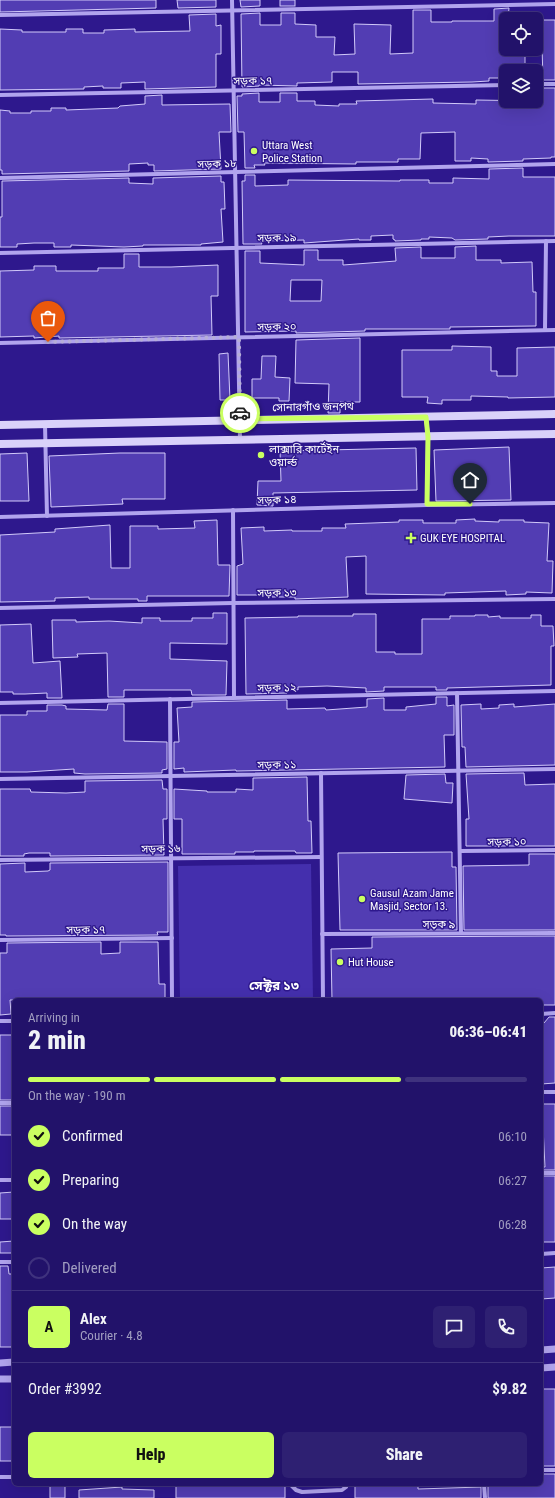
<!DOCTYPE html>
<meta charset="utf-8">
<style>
:root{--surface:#22126a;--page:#2e2072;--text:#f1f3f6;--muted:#a29ec1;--line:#3f327e;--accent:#caff61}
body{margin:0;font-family:"Roboto Condensed","Noto Sans Bengali",sans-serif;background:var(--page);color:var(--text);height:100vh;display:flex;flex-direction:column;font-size:15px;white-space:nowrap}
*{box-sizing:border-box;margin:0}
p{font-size:13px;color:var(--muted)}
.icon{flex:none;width:22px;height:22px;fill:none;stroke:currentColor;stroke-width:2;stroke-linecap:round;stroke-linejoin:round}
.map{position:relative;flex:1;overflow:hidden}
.sheet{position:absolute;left:12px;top:998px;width:531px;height:488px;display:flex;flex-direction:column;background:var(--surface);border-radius:6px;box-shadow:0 4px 16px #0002,0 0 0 1px var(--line)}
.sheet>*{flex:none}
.tools{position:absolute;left:499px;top:12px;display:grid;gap:8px}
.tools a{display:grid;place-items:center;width:44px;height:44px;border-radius:6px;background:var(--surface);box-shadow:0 4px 16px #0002,0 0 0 1px var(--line);font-size:20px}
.pin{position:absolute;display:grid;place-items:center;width:34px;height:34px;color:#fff;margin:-41px -17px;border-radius:50% 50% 50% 0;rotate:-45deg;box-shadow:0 0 4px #0007}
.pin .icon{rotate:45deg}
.courier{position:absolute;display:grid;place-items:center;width:40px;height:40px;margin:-20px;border:3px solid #caff61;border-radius:50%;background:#fff;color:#222;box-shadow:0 1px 5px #0007}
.head em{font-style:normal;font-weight:800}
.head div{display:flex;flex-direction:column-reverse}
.head{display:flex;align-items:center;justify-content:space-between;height:68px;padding:0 16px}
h1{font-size:26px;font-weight:800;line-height:30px}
.bar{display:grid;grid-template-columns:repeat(4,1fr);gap:6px 4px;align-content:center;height:48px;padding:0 16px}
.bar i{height:5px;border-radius:3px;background:var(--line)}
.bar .selected{background:var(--accent)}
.bar p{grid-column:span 4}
.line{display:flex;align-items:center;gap:10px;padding:0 16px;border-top:1px solid var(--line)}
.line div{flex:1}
.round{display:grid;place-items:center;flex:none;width:42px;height:42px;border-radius:6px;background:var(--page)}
ol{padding:0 16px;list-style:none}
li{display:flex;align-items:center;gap:12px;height:44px}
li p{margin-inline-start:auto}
li .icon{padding:4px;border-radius:50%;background:var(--accent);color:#111;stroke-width:4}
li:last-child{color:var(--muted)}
li i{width:22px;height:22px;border:2px solid var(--line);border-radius:50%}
.action{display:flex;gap:8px;margin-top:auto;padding:8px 16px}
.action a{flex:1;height:46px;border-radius:6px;background:var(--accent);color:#111;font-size:16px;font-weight:800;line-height:46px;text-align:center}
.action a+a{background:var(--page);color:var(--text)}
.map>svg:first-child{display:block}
</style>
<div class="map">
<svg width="555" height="1498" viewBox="0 0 555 1498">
<rect width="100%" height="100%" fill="#2e188d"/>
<polygon fill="#442fad" points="311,864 313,1000 180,1000 178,866"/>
<g fill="#523db3" stroke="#d2cafa" fill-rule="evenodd">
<polygon points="0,0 156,0 156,8 0,12"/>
<polygon points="177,0 216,0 216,7 178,8"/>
<polygon points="240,0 260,0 260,6 241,7"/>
<rect x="280" y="0" width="15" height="6"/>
<polygon points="509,8 508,19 506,19 506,49 512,49 512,54 525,53 525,71 506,71 506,78 489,78 489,81 472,82 358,84 358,72 332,72 332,82 297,83 297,86 259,85 259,86 242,87 241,14 260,13 260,25 281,25 281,13 295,13 295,24 316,25 316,37 335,37 334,55 355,54 354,24 391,25 390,54 413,53 413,10 431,10 431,22 452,22 452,21 494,21 494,9"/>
<polygon points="216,14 216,26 221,25 221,54 216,54 216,87 145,89 145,82 121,83 121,88 103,88 103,86 84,87 84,89 0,90 0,29 22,30 22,32 66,32 66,29 83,29 83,33 104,33 104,30 135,29 135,32 190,31 189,15"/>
<polygon points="536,20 555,20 555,80 543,80 542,46 536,46"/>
<polygon points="543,88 555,88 555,157 551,157 551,158 523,159 523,161 488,162 488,159 471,158 471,161 455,161 455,132 421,133 420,159 398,159 398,162 356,162 356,164 264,163 265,165 254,165 255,168 245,168 244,132 238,132 237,96 242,96 242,94 259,93 259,102 280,102 280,93 297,93 297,101 315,101 315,105 339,106 339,104 357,104 356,101 433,99 433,103 476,104 476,100 536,101 536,94 543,94"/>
<polygon points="162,95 162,105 230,104 231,132 219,132 221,169 154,171 154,165 148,165 148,163 129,164 129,171 2,174 2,170 0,170 0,110 10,111 10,113 31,113 31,111 51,111 51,108 66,108 66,110 118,108 120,106 145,104 145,96"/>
<polygon points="523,168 523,177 555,177 555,236 509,236 488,237 488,239 455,240 452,238 429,237 429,239 421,239 421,240 395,241 395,240 393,239 393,235 371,236 371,240 359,240 359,239 304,243 304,240 261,241 262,244 243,244 242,181 245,181 245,175 255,175 255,186 288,185 288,180 400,181 400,180 429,180 429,183 453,183 453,178 489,179 489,169"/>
<polygon points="221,176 221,182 224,182 225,209 221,209 223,242 201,244 201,245 143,245 143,246 124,247 71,245 71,247 54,247 54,243 34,243 17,244 17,247 0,247 0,217 2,217 2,181 129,178 129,183 153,184 153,178"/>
<path d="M476 246V260H501V263L532 262 533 292H536V326L450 327V329H365V331L296 333V331L245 332V251H260V263L304 265V250H318V260H343V265L396 261 395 248 421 247V258H455V247ZM291 280H322L321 301H290Z"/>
<polygon points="124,254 139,254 139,267 171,267 218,265 218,296 211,296 212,335 59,338 59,336 34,338 34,336 0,337 0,271 34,270 34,266 56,266 56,271 98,271 98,268 124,268"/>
<polygon points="360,338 360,402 340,402 340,413 328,413 329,384 295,383 296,340"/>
<polygon points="452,346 491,347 491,371 497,371 497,376 517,376 517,348 555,347 555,397 508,398 508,397 471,396 471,400 442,400 442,404 427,403 428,397 402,397 402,350 452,350"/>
<polygon points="228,353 230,400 220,400 219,354"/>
<polygon points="262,356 276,356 275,377 290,378 289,401 279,401 279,398 252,398 252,379 261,379"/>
<polygon points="509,447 511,500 436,501 434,450"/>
<polygon points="416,448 417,490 273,493 273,506 257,505 258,481 281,481 280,451"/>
<polygon points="27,453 29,501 0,501 0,454"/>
<polygon points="120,453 165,453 165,499 122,499 123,504 51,507 49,456"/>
<polygon points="475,519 475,521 499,522 499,520 524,520 524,522 549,523 547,561 553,561 552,593 526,592 526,594 506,595 506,591 445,593 445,595 366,594 366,556 346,557 348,597 295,599 295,597 272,597 272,595 237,595 237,566 243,564 241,528 264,527 264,531 292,530 292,531 322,531 322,528 346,528 345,524 399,522 399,520 423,520 423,523 456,523 456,520"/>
<polygon points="217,520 218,565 230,565 229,596 147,596 147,601 138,601 138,599 89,599 89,597 55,598 55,601 0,602 0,535 55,532 55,529 110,525 111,568 130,568 130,526 158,526 158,529 195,528 194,521"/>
<polygon points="213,613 227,613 227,644 170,643 170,659 227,661 226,695 192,695 191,690 124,690 124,697 108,697 107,653 77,654 78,657 53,658 52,620 76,620 76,622 109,621 142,623 142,618 160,618 160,621 192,621 192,618 213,618"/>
<polygon points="353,614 376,614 376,652 395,652 395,654 422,654 422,619 450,619 450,616 475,616 475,615 488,615 488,617 500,616 500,618 531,618 531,615 541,615 541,626 553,626 554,646 551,646 551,685 447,688 447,690 436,690 436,687 384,687 384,691 366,692 366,688 327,686 298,687 298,690 287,690 287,693 246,694 245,618 298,617 298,616 353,616"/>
<polygon points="31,624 33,663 60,661 62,698 47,698 47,693 25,694 13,694 13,692 0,692 0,625"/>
<polygon points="436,697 447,697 447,706 454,705 454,735 444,735 445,767 236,771 236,770 184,772 184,768 174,769 174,742 179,742 177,708 192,707 192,702 287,700 287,709 325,708 326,710 367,707 367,699 384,698 384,710 406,710 406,707 436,704"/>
<polygon points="108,704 124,704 124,741 167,742 167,769 162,770 162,773 85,774 74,773 74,769 27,772 0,772 0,715 27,715 27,711 47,711 47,705 62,705 66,706 66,709 107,710"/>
<polygon points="481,704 481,709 499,708 499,705 514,704 514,707 555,704 555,765 466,767 465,747 462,747 461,705"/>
<polygon points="524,773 525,785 555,784 555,846 466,846 466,819 469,819 466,774"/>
<polygon points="445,774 446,783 453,783 452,803 404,799 406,775"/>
<polygon points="307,777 308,821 311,821 312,853 296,853 295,851 254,851 254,852 235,852 235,854 182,854 182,819 174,819 174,789 207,791 207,792 236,792 236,789 253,790 253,778"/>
<polygon points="162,780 163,789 167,789 167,819 163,819 164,855 50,856 50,853 29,853 24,854 24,856 0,856 0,789 30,789 31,792 66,793 85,792 85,781"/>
<polygon points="452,852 452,867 456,867 457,930 340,930 338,853"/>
<polygon points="529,854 555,854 555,930 464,930 463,866 529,865"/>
<polygon points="168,862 168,932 157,932 158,935 6,936 6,935 0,935 0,864 25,863 25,872 48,871 50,870 50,863"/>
<polygon points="555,936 555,1005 541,1005 541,1000 332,1000 331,949 372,948 372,937"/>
<polygon points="101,942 101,954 120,953 120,942 158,942 159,984 165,984 165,1000 10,1000 11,1014 0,1015 0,953 7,953 7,943"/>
<polygon points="549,1017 555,1017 555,1083 541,1084 541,1023 544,1023"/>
<rect x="0" y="1035" width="14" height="65"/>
<polygon points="541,1104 555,1104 555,1170 541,1170 541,1167 545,1167 543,1127 541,1127"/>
<rect x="0" y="1106" width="14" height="29"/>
<polygon points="541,1176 555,1176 555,1242 543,1242 543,1209 542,1202 541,1202"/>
<polygon points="14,1192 14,1219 0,1219 0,1193"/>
<polygon points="14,1241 14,1253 0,1253 0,1242"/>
<polygon points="0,1266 8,1266 9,1274 14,1274 14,1347 0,1347"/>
<polygon points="555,1267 555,1298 541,1299 541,1268"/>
<rect x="541" y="1389" width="14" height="77"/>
<rect x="0" y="1427" width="14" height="34"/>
<polygon points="541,1474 555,1474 555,1498 488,1498 488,1486 490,1486 490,1484 541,1484"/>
<rect x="176" y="1484" width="109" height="14"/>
<polygon points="397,1484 418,1485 418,1489 481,1487 481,1498 355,1498 355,1485"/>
<rect x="50" y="1485" width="15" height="13"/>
<polygon points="122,1487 122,1489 154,1490 154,1498 79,1498 79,1490"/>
</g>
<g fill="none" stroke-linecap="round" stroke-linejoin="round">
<g stroke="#b1a4ee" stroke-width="4">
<polyline points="232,0 240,440"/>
<polyline points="0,15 555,4"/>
<polyline points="536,84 555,84"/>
<polyline points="0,95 506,85"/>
<polyline points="0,178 555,164"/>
<polyline points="0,253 555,241"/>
<polyline points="545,330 546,241"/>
<polyline points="0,343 555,330"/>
<polyline points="426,417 428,437 427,505"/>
<polyline points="45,424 47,516"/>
<polyline points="233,510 234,697"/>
<polyline points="0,517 427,505 555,503"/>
<polyline points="0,608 233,603 555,599"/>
<polyline points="457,693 461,933"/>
<polyline points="170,699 172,1000"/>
<polyline points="0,703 555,691"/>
<polyline points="321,773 323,1000"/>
<polyline points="0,779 555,769"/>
<polyline points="460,851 555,850"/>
<polyline points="0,860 321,857"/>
<polyline points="322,934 555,933"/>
<polyline points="0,940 172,938"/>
<polyline points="541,1014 555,1013"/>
<polyline points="0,1021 14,1021"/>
<polyline points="541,1092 555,1092"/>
<polyline points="0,1103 14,1103"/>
<polyline points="541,1173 555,1173"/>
<polyline points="0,1180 14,1180"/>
<polyline points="541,1254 555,1253"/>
<polyline points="0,1262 14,1262"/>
<polyline points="541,1470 555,1470"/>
<polyline points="0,1477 14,1477"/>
<polyline points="290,1484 296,1490 302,1492 342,1490 346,1487 347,1484"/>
<polyline points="484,1484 485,1498"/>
</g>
<g stroke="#b1a4ee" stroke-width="7">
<polyline points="541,1350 555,1349"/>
<polyline points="0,1363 14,1362"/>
<polyline points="541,1368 555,1367"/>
<polyline points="0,1379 14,1379"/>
</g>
<g stroke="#d9d1fa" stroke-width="8">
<polyline points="0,425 555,414"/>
<polyline points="0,444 555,434"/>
</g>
</g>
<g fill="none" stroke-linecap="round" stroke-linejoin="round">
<polyline stroke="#b6aed7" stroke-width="4" stroke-dasharray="0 7.2" points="48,342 239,337 240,413"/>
<polyline stroke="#caff61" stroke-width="5" points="240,413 240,419 426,417 428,437 427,504 470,504"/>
</g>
<g fill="#caff61" stroke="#2e188d" stroke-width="1.5">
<circle cx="254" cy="151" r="4"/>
<circle cx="261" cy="455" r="4"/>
<path d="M409 532h4v4h4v4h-4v4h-4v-4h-4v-4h4z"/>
<circle cx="362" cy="899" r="4"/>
<circle cx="340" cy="962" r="4"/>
</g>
<g text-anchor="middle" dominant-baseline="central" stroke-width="3" stroke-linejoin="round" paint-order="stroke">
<g font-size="11" fill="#fff" stroke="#2e188d">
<text transform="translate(253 81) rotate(-1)">সড়ক ১৭</text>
<text transform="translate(217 164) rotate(-2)">সড়ক ১৮</text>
<text transform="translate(277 238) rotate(-1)">সড়ক ১৯</text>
<text transform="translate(277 327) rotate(-1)">সড়ক ২০</text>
<text transform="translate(313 407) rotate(-1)">সোনারগাঁও জনপথ</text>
<text transform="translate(277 500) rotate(-2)">সড়ক ১৪</text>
<text transform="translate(277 593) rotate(-1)">সড়ক ১৩</text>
<text transform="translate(277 688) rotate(-1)">সড়ক ১২</text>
<text transform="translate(277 765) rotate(-1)">সড়ক ১১</text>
<text transform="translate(507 842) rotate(-1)">সড়ক ১০</text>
<text transform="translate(161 849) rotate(-1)">সড়ক ১৬</text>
<text x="439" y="924">সড়ক ৯</text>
<text transform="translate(86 930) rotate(-1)">সড়ক ১৭</text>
</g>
<g font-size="11" fill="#fff" stroke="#2e188d" text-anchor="start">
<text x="262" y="145">Uttara West<tspan x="262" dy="13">Police Station</tspan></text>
<text x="269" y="449">লাক্সারি কার্টেইন<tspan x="269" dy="13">ওয়ার্ল্ড</tspan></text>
<text x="420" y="538">GUK EYE HOSPITAL</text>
<text x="370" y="893">Gausul Azam Jame<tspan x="370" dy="13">Masjid, Sector 13.</tspan></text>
<text x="348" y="962">Hut House</text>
</g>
<g font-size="13" font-weight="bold" fill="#fff" stroke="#2e188d">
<text x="274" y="985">সেক্টর ১৩</text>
</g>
</g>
</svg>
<div class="tools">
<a><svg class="icon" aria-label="locate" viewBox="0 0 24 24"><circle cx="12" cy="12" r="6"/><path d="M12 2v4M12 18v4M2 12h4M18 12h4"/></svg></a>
<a><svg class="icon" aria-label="layers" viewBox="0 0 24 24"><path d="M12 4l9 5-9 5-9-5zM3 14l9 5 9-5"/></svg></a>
</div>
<div class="pin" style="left:48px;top:342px;background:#ea580c"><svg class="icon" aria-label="bag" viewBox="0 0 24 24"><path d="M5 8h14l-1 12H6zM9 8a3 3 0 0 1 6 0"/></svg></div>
<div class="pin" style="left:470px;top:504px;background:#1f2937"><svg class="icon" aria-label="home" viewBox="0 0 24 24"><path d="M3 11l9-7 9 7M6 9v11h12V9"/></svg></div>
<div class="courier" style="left:240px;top:413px"><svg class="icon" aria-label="car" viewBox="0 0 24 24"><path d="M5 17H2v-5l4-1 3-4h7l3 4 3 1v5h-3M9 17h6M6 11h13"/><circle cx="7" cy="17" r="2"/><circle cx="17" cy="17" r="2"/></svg></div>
<section class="sheet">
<div class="head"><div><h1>2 min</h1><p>Arriving in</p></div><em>06:36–06:41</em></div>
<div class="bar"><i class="selected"></i><i class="selected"></i><i class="selected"></i><i></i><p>On the way · 190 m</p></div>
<ol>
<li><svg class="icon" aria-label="check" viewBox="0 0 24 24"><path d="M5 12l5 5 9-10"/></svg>Confirmed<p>06:10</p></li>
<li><svg class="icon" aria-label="check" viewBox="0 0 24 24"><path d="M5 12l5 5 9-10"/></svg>Preparing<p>06:27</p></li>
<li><svg class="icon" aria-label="check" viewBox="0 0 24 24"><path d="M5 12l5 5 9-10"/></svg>On the way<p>06:28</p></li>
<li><i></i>Delivered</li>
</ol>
<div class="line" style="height:72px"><b class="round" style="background:var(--accent);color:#111">A</b><div><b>Alex</b><p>Courier · 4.8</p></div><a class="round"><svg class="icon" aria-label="chat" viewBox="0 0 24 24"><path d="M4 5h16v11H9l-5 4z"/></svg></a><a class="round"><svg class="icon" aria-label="phone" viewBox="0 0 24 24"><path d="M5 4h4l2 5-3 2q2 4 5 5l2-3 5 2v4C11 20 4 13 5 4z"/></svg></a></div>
<div class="line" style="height:52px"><div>Order #3992</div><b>$9.82</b></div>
<div class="action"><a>Help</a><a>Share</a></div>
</section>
</div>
